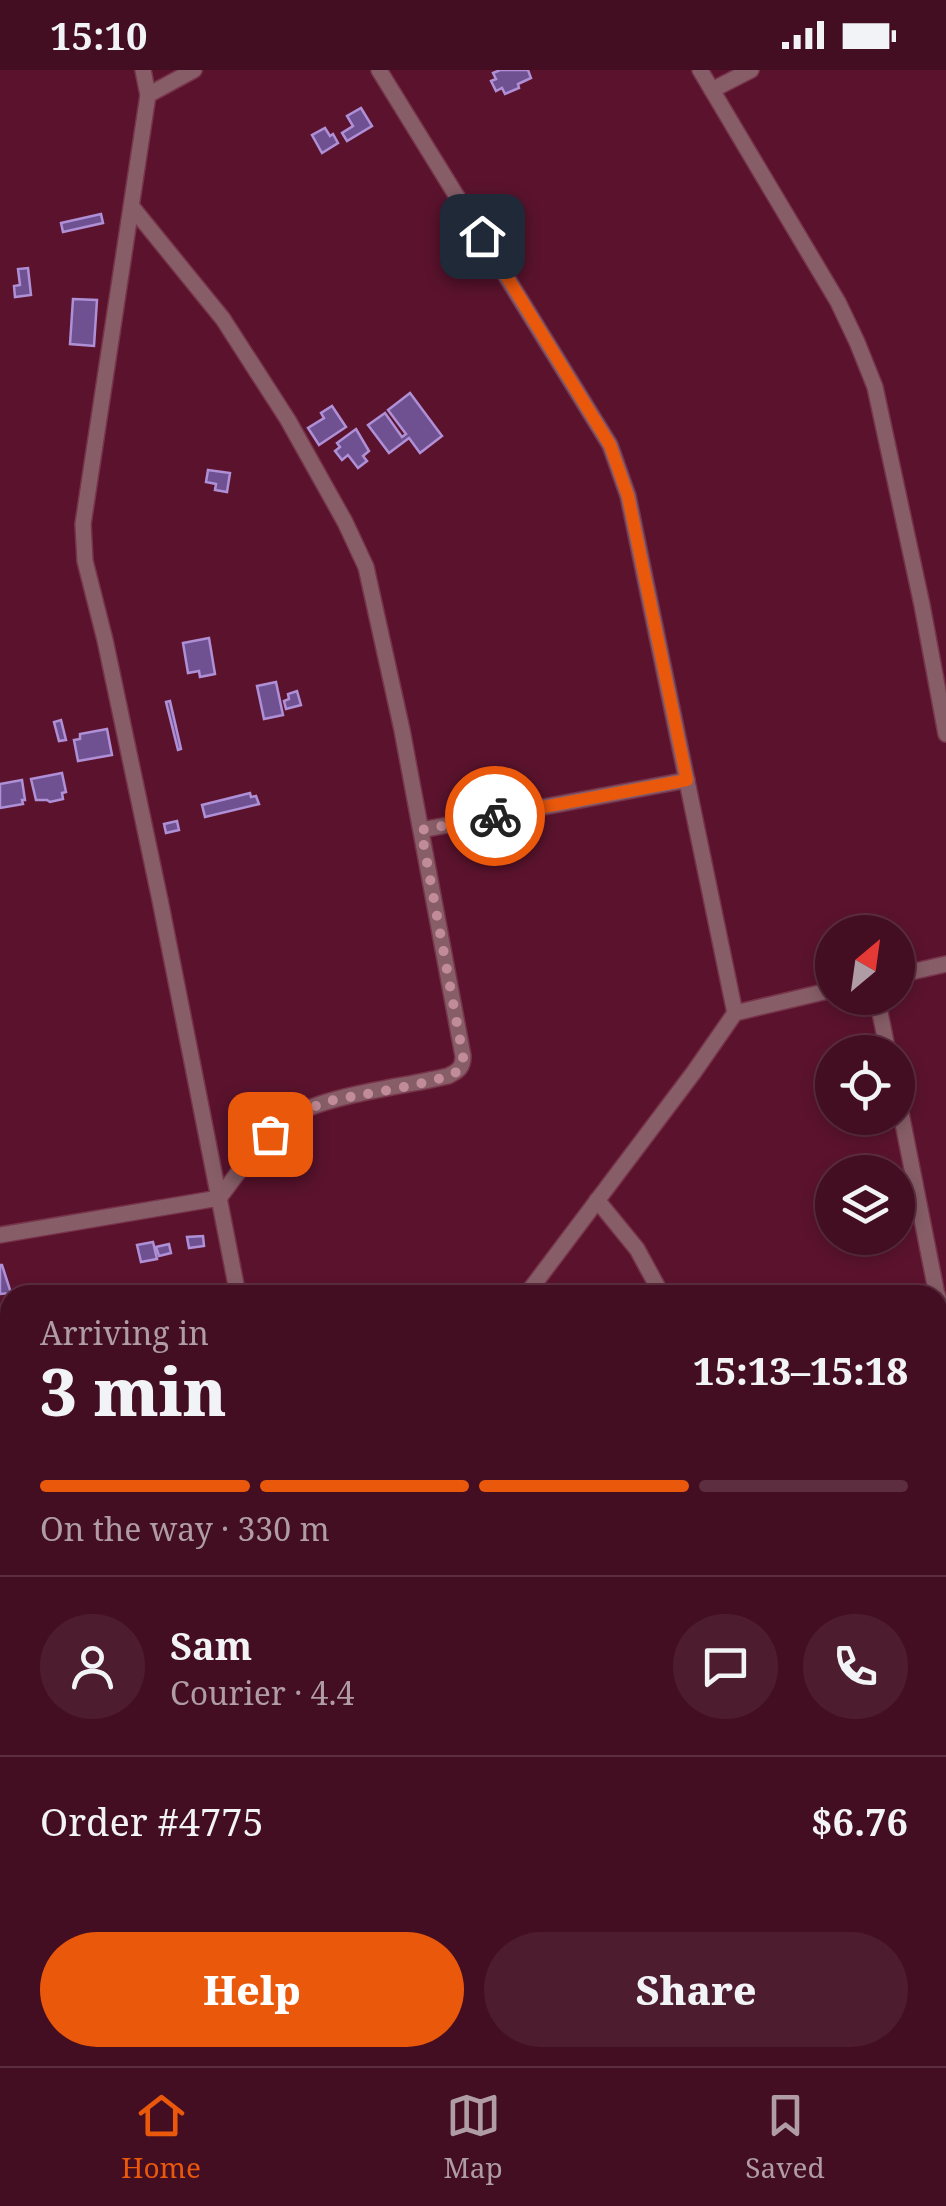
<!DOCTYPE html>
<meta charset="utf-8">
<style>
:root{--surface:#440e22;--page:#4e1c2f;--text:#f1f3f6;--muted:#af9ca5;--line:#5c2e40;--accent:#ea580c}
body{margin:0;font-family:"Noto Serif",serif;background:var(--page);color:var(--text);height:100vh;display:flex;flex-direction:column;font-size:38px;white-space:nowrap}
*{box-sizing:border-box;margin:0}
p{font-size:32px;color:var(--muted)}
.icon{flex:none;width:55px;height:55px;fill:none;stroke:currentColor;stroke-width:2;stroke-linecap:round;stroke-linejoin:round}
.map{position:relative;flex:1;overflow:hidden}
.drawer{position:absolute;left:0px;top:1215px;width:948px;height:782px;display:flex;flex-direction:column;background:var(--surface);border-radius:30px 30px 0 0;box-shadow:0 5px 15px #0003,0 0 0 2px var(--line)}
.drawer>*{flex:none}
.needle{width:65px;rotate:29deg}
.buttons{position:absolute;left:815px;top:845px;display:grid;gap:20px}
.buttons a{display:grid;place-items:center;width:100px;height:100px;border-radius:50%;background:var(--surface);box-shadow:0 5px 15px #0003,0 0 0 2px var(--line);font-size:50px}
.pin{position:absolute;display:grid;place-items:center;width:85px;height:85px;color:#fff;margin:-42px;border-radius:20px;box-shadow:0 5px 15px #0006}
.courier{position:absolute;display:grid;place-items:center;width:100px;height:100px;margin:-50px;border:8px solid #ea580c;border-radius:50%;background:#fff;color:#222;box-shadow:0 2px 12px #0007}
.overview em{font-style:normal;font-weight:800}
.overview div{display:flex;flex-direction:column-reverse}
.overview{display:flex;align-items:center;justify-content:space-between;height:170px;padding:0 40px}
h1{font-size:65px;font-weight:800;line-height:75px}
.bar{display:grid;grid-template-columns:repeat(4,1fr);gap:15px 10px;align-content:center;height:120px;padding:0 40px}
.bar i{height:12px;border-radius:8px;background:var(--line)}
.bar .selected{background:var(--accent)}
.bar p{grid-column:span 4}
.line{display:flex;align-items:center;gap:25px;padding:0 40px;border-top:2px solid var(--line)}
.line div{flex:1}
.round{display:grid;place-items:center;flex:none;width:105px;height:105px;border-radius:52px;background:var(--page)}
.cta{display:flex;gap:20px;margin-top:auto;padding:20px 40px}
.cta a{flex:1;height:115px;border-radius:60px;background:var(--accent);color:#fff;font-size:40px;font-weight:800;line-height:115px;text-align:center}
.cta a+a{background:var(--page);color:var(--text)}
.status{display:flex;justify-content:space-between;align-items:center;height:70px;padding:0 50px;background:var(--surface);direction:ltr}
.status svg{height:28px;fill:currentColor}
.tab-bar{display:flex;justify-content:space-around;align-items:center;height:140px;border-top:2px solid var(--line);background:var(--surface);font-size:28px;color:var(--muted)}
.tab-bar a{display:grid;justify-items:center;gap:5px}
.tab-bar .selected{color:var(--accent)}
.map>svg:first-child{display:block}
</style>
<div class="status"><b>15:10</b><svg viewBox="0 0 49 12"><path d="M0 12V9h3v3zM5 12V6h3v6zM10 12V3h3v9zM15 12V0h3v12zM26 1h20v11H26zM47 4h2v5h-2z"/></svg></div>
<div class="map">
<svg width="946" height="1996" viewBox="0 0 946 1996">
<rect width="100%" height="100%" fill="#5b132d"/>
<g fill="#6f5192" stroke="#af90d6" stroke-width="2.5">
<polygon points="500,0 528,0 531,8 518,14 519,18 505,24 502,18 496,21 491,11 496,9 493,3"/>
<polygon points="361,38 372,56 347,71 342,63 353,56 347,46"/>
<polygon points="325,58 330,66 333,64 338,73 322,83 312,65"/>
<polygon points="101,144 103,153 63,162 61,153"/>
<polygon points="28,198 31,225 15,227 14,216 20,215 18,199"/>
<polygon points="73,229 97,230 94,276 70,274"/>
<polygon points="410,323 442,366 420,383 409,368 389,383 368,355 385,343 402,367 406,364 388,340"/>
<polygon points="332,336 346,357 319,375 308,358 324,348 321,343"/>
<polygon points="356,359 369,381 363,386 367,391 358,398 348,385 342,390 335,381 340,377 337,373"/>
<polygon points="208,400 230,403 227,422 215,420 216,414 206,412"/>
<polygon points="209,568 215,604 200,607 199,601 188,603 183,573"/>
<polygon points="276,612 283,645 264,649 257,616"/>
<polygon points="297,621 301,635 286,639 284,631 289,629 288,624"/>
<polygon points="170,631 181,679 178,680 166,632"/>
<polygon points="61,650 66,670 59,671 54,652"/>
<polygon points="107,659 112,685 78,691 74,670 80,669 80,664"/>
<polygon points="62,703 66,722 62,723 63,729 50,732 47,730 36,730 31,709"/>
<polygon points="22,710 25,730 22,730 23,734 0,738 0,714"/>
<polygon points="250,723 251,727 256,726 259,734 205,747 202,735"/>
<polygon points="177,751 179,760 166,763 164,754"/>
<polygon points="203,1166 204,1176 189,1178 187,1167"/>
<polygon points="153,1172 157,1189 141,1192 137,1175"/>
<polygon points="169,1174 171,1183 159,1186 156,1177"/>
<polygon points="0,1195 2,1195 11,1223 0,1224"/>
<polygon points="8,1277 10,1291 0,1293 0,1279"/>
<polygon points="4,1656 10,1656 10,1680 8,1680"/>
<polygon points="10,1716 10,1754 0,1757 0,1718"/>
<polygon points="10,1783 10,1827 1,1829 0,1785"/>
<polygon points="428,1988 449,1988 455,1990 454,1996 425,1996"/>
<polygon points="478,1988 507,1988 502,1994 491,1996"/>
<polygon points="527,1988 541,1988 538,1996 524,1996"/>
</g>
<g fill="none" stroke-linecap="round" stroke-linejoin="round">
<defs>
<g id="street">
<polyline points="143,0 148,25 83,454 85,491 105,570 160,830 219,1128"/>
<polyline points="379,0 610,375 628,426 735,943"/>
<polyline points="700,0 838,232 857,272 875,317 922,535 946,664"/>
<polyline points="712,20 751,0"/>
<polyline points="148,25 194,0"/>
<path d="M132 137 223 249 288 350 345 452 366 497 402 660 463 986C463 998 458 1001 448 1006 403 1017 329 1024 290 1047 263 1063 239 1103 219 1128"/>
<polyline points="421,760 687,710"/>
<polyline points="898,905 946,894"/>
<polyline points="877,928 888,982"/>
<polyline points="898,1028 937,1225"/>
<polyline points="597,1130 637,1179 662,1225"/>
<polyline points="0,1165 219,1128 238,1225"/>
<polyline points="526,1225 694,1002 735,943 832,920"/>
<polyline points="938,1226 946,1268"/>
<polyline points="6,1433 10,1455"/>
<polyline points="938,1631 946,1635"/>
<polyline points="0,1868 10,1864"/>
<polyline points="938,1916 946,1919"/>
<polyline points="702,1988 724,1996"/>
<polyline points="61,1996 70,1988"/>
</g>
</defs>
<use href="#street" stroke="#77344b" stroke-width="18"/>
<use href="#street" stroke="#875e68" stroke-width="15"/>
</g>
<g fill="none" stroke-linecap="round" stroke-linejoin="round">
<path stroke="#c28b9a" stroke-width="10" stroke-dasharray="0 18" d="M270 1064C288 1049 307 1038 330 1031 354 1025 445 1013 459 1000 464 995 463 992 463 986L421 760 495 746"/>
<polyline stroke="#ea580c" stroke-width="12" points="482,166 610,375 628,426 687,710 495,746"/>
</g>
</svg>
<div class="buttons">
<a><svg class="needle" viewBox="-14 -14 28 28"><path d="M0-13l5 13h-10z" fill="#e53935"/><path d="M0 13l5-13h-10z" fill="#af9ca5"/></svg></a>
<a><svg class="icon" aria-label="locate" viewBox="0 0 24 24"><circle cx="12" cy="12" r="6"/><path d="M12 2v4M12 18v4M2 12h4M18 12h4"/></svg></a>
<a><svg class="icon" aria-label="layers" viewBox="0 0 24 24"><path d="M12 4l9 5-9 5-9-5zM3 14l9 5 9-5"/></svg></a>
</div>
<div class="pin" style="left:270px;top:1064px;background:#ea580c"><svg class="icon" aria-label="bag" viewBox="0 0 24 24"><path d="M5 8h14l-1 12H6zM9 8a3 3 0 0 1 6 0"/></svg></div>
<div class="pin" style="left:482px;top:166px;background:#1f2937"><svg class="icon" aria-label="home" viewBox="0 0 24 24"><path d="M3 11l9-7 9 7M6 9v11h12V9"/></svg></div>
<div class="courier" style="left:495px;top:746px"><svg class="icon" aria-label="bike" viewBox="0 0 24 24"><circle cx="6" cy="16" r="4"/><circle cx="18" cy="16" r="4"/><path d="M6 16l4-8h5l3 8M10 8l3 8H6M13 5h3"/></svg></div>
<section class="drawer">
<div class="overview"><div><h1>3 min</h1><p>Arriving in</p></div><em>15:13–15:18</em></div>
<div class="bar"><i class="selected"></i><i class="selected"></i><i class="selected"></i><i></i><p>On the way · 330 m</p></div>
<div class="line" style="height:180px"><a class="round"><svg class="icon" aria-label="person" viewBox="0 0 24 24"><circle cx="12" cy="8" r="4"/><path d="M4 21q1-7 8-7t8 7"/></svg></a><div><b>Sam</b><p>Courier · 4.4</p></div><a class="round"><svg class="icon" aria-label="chat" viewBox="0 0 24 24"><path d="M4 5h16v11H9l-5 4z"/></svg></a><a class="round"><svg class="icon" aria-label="phone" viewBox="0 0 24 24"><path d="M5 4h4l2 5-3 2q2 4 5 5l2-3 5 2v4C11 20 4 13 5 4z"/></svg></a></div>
<div class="line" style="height:130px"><div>Order #4775</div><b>$6.76</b></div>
<div class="cta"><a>Help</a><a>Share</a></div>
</section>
</div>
<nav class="tab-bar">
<a class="selected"><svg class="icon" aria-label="home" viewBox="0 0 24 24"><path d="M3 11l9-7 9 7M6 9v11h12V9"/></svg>Home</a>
<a><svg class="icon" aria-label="map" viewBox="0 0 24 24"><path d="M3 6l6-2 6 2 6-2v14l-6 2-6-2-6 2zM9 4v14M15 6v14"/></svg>Map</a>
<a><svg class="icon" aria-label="saved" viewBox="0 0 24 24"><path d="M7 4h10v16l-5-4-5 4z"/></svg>Saved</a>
</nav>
